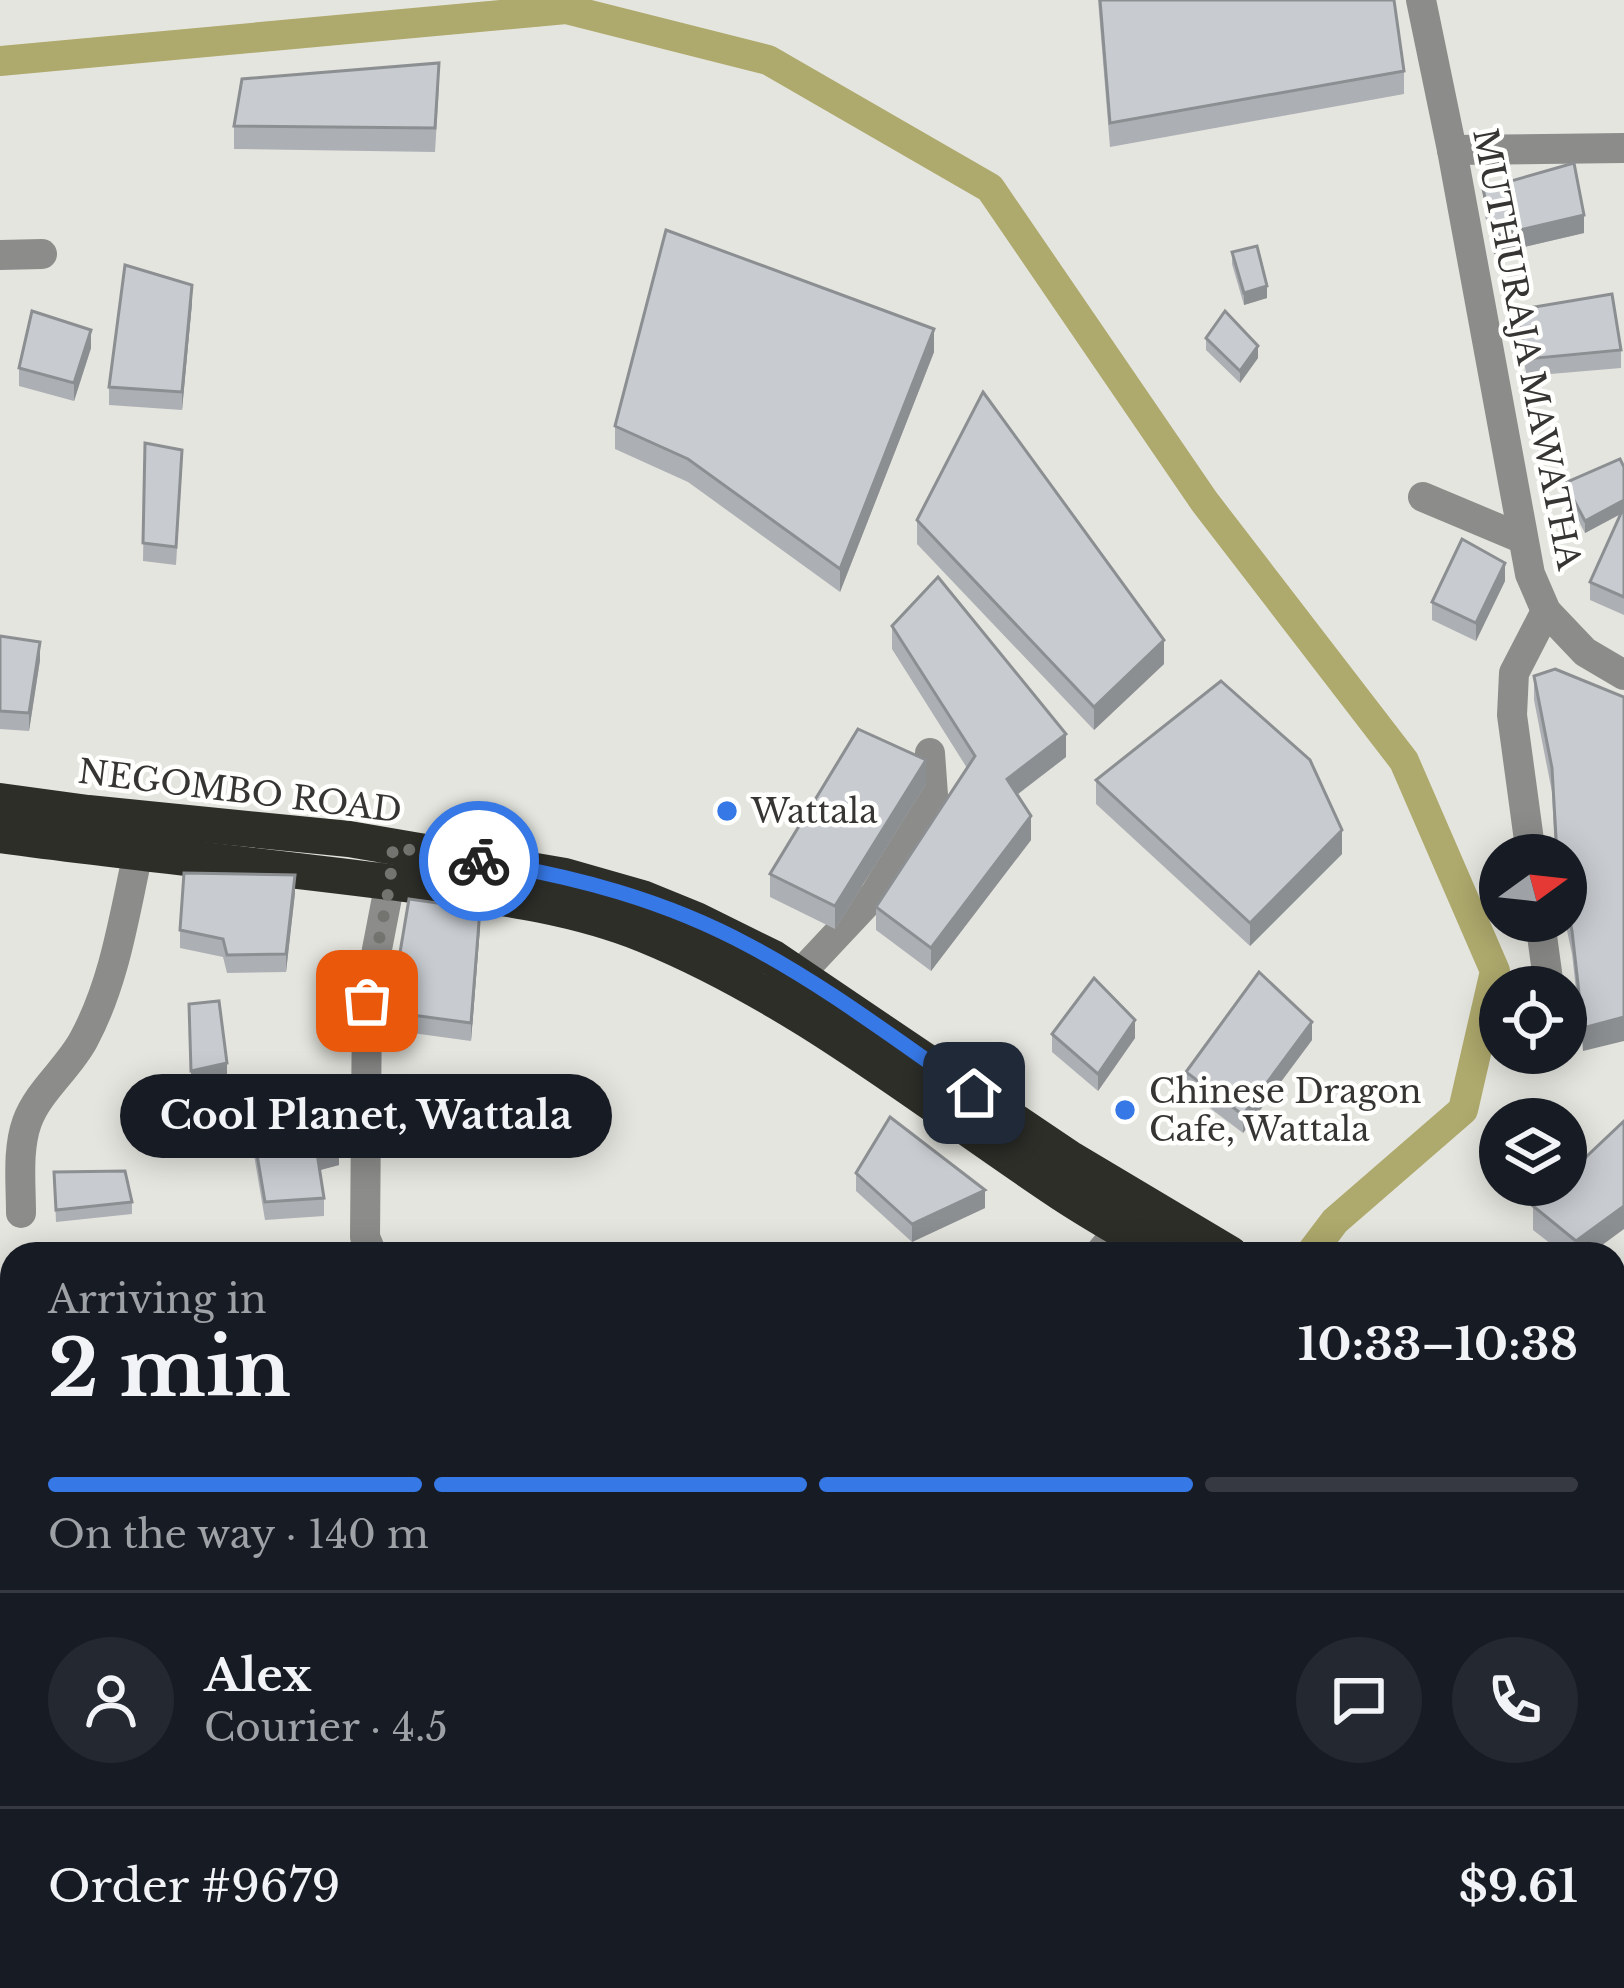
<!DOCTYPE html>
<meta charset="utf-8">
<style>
:root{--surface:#171b24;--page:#242831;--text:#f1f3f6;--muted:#9ea1a6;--line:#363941;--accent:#3678e6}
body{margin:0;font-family:"Libre Baskerville",serif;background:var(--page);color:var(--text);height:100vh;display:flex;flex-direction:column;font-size:45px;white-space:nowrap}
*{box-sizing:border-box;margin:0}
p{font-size:39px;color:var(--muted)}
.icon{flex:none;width:66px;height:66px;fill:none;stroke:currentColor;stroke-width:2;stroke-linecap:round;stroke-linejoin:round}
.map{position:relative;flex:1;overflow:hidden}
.details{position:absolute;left:0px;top:1242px;width:1626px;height:747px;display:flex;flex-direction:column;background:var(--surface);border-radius:36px 36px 0 0;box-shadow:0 6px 30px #0003}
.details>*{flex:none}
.needle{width:78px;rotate:75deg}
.controls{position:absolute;left:1479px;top:834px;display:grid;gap:24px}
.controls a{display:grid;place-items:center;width:108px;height:108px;border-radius:50%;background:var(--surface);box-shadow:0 6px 30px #0003;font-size:60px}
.pin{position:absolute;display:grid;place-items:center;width:102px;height:102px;color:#fff;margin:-51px;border-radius:24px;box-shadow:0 6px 18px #0006}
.courier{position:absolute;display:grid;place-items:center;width:120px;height:120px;margin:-60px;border:9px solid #3678e6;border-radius:50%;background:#fff;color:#222;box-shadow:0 3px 15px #0007}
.bubble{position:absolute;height:84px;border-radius:42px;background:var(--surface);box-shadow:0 6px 30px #0003;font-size:39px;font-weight:800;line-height:84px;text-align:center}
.head em{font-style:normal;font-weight:800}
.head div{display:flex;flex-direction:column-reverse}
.head{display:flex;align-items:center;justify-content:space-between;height:204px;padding:0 48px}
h1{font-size:78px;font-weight:800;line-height:90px}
.bar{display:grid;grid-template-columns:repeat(4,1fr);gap:18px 12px;align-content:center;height:144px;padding:0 48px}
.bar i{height:15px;border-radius:9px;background:var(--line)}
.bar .selected{background:var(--accent)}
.bar p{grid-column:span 4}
.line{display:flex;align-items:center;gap:30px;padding:0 48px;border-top:3px solid var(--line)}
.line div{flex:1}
.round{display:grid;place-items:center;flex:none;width:126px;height:126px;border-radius:63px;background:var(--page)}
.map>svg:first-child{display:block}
</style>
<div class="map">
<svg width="1624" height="1988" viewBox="0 0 1624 1988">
<rect width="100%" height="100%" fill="#e5e5df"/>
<polygon fill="#aea96c" points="371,1977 527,1977 528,1988 369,1988"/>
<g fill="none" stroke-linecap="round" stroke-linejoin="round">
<polyline stroke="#aea96c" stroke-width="30" points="0,61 566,9 768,60 990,188 1204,501 1404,761 1495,971 1463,1110 1335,1221 1310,1254"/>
<g stroke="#8c8c8a" stroke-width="30">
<polyline points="1421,0 1452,150 1530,574 1546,611 1585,652 1624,675"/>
<polyline points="1452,150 1624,148"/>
<polyline points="0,255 42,254"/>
<polyline points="1423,497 1523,539"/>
<polyline points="1531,855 1512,715 1514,673 1546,611"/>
<polyline points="1540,921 1549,987"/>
<polyline points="783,992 875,894 933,795 930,753"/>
<path d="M21 1213C21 1184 17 1150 27 1122 38 1091 69 1068 84 1039 115 981 124 916 138 853"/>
<polyline points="372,1254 365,1237 367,1001 390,882 392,859"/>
<polyline points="1099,1254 1120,1229"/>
<polyline points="1614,1432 1624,1422"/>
<polyline points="318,1977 318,1988"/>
<polyline points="1313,1977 1314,1988"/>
</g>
<g stroke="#2e2e29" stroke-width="36">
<polyline points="0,801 88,813 349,839 565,876 642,898 696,920 773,958 1069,1158 1230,1254"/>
<path d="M0 835C132 853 265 866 397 883 481 895 566 903 645 935 794 996 921 1099 1054 1188 1089 1212 1126 1232 1163 1254"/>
<polyline points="1614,1472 1624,1477"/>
<polyline points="1614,1514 1624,1520"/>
</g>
</g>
<g fill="#acafb4">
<polygon points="1098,0 1394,0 1404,71 1404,94 1110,147"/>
<polygon points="439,86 435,152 234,149 234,126"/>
<polygon points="1483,189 1584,233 1494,254 1483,207"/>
<polygon points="1232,252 1267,298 1244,305 1232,264"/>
<polygon points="192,303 182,410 109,405 109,387"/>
<polygon points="1516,310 1621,350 1621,368 1527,376 1516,328"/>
<polygon points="1206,338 1258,358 1240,383 1206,350"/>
<polygon points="91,348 74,401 19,386 19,368"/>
<polygon points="934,352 840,592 688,482 615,449 615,426"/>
<polygon points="145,443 182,467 176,565 143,561"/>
<polygon points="1624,467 1624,615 1590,600 1590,582 1621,514 1585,533 1565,495 1565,483"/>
<polygon points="917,520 1164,664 1094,730 917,544"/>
<polygon points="1505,581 1476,641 1432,620 1432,602"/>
<polygon points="892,626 1066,757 1017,795 1031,840 931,971 876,930 876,907 967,768 892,649"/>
<polygon points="0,636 40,660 29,731 0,729"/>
<polygon points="1534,676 1624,697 1583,1051 1572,954 1565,921 1566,855 1555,855 1552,792 1534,700"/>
<polygon points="1096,780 1342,854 1250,946 1096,804"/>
<polygon points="926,784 835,929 770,897 770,874"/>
<polygon points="295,893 286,972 227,973 223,957 180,948 180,930"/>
<polygon points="480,927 471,1041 390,1030 390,1012"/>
<polygon points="1052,1034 1135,1038 1098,1091 1052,1052"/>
<polygon points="1312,1040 1243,1133 1186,1090 1186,1072"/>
<polygon points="1624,1121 1590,1254 1564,1254 1533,1230 1533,1206"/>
<polygon points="254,1137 339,1165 319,1170 324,1198 324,1216 265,1220 254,1155"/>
<polygon points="54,1172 132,1202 132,1214 56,1222"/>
<polygon points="856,1173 985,1208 912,1242 856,1191"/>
</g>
<g fill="#8c8f92">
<polygon points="1584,215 1584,233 1494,254 1494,236"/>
<polygon points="192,285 192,303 182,410 182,392"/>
<polygon points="1267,286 1267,298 1244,305 1244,293"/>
<polygon points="934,329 934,352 840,592 840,569"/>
<polygon points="91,330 91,348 74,401 74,383"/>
<polygon points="1258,346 1258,358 1240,383 1240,371"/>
<polygon points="1624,500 1624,512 1585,533 1585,521"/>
<polygon points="1505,563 1505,581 1476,641 1476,623"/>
<polygon points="1164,640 1164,664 1094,730 1094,707"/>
<polygon points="40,642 40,660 29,731 29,713"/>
<polygon points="1066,734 1066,757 1007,802 1007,779"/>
<polygon points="926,760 926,784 835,929 835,906"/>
<polygon points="1031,816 1031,840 931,971 931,948"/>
<polygon points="1342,830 1342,854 1250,946 1250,923"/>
<polygon points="295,875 295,893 286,972 286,954"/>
<polygon points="480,909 480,927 471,1041 471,1023"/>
<polygon points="1624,1017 1624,1041 1583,1051 1583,1028"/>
<polygon points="1135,1020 1135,1038 1098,1091 1098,1074"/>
<polygon points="1312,1022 1312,1040 1243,1133 1243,1115"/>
<polygon points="227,1063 227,1075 191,1083 191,1071"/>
<polygon points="339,1147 339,1165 317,1171 317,1153"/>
<polygon points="985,1190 985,1208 912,1242 912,1224"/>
<polygon points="1624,1206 1624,1229 1590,1254 1576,1254 1576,1241"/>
</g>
<g fill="#c8ccd1" stroke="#8c8f92" stroke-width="3">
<polygon points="1100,0 1394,0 1404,71 1110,123"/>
<polygon points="439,63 435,128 234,126 242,79"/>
<polygon points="1574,163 1584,215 1494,236 1483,189"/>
<polygon points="666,230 934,329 840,569 688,459 615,426"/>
<polygon points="1257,246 1267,286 1244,293 1232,252"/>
<polygon points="125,265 192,285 182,392 109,387"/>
<polygon points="1612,294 1621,350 1527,359 1516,310"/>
<polygon points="32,311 91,330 74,383 19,368"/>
<polygon points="1225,311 1258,346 1240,371 1206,338"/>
<polygon points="983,392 1164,640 1094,707 917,520"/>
<polygon points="145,443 182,450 176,547 143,543"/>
<polygon points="1620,459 1624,467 1624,500 1585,521 1565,483"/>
<polygon points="1622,511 1624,512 1624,597 1590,582"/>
<polygon points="1462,539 1505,563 1476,623 1432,602"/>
<polygon points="938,577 1066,734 1007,779 1031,816 931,948 876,907 975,756 892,626"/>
<polygon points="0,636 40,642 29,713 0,711"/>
<polygon points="1555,669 1624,697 1624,1017 1583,1028 1572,931 1566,901 1566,855 1557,855 1552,768 1534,676"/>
<polygon points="1221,681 1310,760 1342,830 1250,923 1096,780"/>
<polygon points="858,729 926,760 835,906 770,874"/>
<polygon points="184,873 295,875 286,954 227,955 223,939 180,930"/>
<polygon points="409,899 480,909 471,1023 390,1012"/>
<polygon points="1259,972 1312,1022 1243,1115 1186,1072"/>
<polygon points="1094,978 1135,1020 1098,1074 1052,1034"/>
<polygon points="219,1001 227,1063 191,1071 189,1004"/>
<polygon points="308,1116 332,1117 339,1147 317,1153 324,1198 265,1202 254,1137 306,1130"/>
<polygon points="890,1117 985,1190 912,1224 856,1173"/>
<polygon points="1624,1121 1624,1206 1576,1241 1533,1206 1556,1185 1566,1185 1566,1176"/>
<polygon points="125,1171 132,1202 56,1210 54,1172"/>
<polygon points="1344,1977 1534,1977 1536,1988 1347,1988"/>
</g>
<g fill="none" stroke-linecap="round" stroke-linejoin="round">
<polyline stroke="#73736f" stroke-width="12" stroke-dasharray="0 21.6" points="367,1001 390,883 393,847 479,861"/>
<path stroke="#3678e6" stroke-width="15" d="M479 861C574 876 665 900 750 946 829 988 900 1043 974 1093"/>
</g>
<g fill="#3678e6" stroke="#fffffe" stroke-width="4.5">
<circle cx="727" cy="811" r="12"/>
<circle cx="1125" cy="1110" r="12"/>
</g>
<g text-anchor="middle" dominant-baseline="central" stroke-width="9" stroke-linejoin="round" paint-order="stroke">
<g font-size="33" fill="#363533" stroke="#fffffe">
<text transform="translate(1527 349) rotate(79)">MUTHURAJA MAWATHA</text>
<text transform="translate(240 791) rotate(7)">NEGOMBO ROAD</text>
</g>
<g font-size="33" fill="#363533" stroke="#fffffe" text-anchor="start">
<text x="751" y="811">Wattala</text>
<text x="1149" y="1091">Chinese Dragon<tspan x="1149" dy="38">Cafe, Wattala</tspan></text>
</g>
</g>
</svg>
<div class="controls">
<a><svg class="needle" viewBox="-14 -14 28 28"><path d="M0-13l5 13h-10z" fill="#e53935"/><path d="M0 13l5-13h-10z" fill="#9ea1a6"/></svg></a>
<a><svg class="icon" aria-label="locate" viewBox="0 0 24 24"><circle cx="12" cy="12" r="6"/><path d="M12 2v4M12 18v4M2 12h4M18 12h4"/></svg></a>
<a><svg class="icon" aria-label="layers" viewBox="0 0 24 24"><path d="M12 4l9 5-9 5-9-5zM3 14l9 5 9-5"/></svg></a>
</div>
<div class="pin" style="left:367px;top:1001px;background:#ea580c"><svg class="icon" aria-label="bag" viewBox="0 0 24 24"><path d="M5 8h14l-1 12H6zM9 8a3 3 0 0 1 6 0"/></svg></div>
<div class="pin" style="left:974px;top:1093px;background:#1f2937"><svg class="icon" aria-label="home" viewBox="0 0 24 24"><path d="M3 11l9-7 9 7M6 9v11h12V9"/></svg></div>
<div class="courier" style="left:479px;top:861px"><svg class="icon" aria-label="bike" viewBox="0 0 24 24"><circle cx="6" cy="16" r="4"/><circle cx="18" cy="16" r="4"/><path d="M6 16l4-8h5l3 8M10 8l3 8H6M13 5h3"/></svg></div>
<div class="bubble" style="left:120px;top:1074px;width:492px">Cool Planet, Wattala</div>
<section class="details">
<div class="head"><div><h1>2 min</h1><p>Arriving in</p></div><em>10:33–10:38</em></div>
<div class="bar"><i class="selected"></i><i class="selected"></i><i class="selected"></i><i></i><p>On the way · 140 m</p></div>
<div class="line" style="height:216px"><a class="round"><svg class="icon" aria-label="person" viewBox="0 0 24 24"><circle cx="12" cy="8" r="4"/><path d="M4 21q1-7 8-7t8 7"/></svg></a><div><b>Alex</b><p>Courier · 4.5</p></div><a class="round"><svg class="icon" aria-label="chat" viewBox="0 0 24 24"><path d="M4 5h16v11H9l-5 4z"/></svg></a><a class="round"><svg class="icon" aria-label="phone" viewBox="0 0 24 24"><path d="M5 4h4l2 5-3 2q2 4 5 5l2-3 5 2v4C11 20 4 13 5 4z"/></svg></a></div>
<div class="line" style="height:156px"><div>Order #9679</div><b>$9.61</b></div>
</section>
</div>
